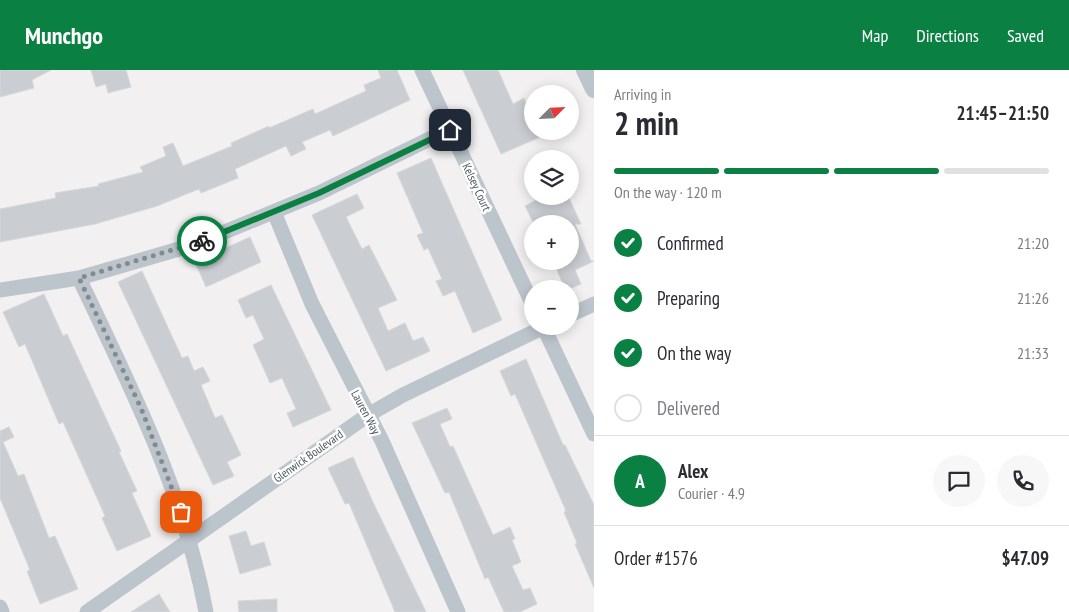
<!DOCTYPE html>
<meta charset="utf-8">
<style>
:root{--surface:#fff;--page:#f7f7f7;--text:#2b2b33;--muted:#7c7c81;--line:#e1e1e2;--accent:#0b8043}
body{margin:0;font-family:"PT Sans Narrow",sans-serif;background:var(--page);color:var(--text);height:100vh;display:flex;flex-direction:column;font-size:19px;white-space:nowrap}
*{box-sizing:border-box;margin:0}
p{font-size:16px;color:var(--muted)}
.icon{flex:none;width:28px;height:28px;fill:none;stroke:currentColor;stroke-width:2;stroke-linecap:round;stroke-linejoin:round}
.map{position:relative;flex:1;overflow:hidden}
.drawer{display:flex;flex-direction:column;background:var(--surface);width:475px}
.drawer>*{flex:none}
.needle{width:32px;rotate:66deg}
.controls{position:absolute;left:524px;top:15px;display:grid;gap:10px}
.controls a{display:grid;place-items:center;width:55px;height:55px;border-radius:50%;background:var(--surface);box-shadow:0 2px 12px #0003;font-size:25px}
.pin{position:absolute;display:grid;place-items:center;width:42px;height:42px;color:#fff;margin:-21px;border-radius:10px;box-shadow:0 2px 8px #0006}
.courier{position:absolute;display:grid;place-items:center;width:50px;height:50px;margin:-25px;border:4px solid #0b8043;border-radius:50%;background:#fff;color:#222;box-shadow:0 1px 6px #0007}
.summary em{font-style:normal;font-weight:700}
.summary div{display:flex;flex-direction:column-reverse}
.summary{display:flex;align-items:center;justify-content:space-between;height:85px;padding:0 20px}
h1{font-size:32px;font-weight:700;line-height:38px}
.bar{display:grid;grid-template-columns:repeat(4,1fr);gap:8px 5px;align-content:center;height:60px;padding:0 20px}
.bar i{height:6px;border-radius:4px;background:var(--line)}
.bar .current{background:var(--accent)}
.bar p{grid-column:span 4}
.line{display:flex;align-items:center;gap:12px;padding:0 20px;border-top:1px solid var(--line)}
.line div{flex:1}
.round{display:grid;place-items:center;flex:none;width:52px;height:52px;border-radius:26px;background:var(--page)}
ol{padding:0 20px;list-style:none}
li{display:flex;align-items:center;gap:15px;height:55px}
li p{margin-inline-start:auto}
li .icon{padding:5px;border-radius:50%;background:var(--accent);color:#fff;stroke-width:4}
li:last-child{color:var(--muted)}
li i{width:28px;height:28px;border:2px solid var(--line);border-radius:50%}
header{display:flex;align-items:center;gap:30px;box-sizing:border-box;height:70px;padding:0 25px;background:var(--accent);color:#fff}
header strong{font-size:24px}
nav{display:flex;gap:28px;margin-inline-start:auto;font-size:18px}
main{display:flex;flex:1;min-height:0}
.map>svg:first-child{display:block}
</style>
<header>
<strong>Munchgo</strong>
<nav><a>Map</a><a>Directions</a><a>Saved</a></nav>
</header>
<main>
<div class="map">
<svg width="594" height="542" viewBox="0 0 594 542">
<rect width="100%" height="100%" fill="#f2f0f0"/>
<g fill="#cacdd2" stroke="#d5d7db">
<polygon points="0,0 51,0 32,10 34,18 0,27"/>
<polygon points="91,0 126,0 131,17 108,23 106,14 96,17"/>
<polygon points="378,0 397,0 410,30 333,66 330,60 302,72 306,79 291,86 286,76 235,99 238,108 201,123 199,119 157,136 95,154 0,172 0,139 56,128 55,123 99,116 98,114 143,102 140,97 166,86 163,77 173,73 183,96 232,76 231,73 269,56 269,58 313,39 315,44 366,21 364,15 381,8"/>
<polygon points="463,0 498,0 513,34 524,28 532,48 532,61 554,61 501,84"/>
<polygon points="431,88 502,250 473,263 455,221 443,226 436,211 442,209 428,178 424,180 417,165 423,163 397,103"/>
<polygon points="357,124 364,138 346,147 362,179 369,175 397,230 378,238 388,261 405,253 413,271 423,267 430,281 386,301 312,145"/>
<polygon points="544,126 568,126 581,154 575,154 591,191 594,191 575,200 581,214 569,219 565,219 553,191 570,191 570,154 534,154 525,136"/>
<polygon points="250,167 261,192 206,217 195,192"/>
<polygon points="142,201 182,288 188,286 194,301 203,297 210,311 201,315 215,348 222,345 241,385 227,392 234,406 213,415 118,212"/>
<polygon points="271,215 331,340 293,357 287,343 296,339 282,308 270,313 253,275 264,269 253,245 246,248 238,230"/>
<polygon points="44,224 63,266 67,264 121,381 119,382 137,421 132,423 151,466 117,481 102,448 105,446 63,352 59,354 25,274 19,277 3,242"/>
<polygon points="526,289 563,375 565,375 594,435 594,518 575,474 577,473 564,442 566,441 515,324 511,326 500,301"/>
<polygon points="447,338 452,349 440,354 450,377 453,376 493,465 510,457 515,469 512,470 521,492 512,496 523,520 530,518 537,534 520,542 504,542 488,507 485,509 449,422 445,423 412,353"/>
<polygon points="9,357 14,367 3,372 18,406 24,404 49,468 55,466 78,519 40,534 27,501 30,500 0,428 0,361"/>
<polygon points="353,387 372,430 426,542 395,542 349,433 345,434 328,398"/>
<polygon points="246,461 251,476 264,472 271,495 240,504 229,466"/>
<polygon points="159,524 170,542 131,542"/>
<polygon points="277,529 277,542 239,542 238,531"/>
</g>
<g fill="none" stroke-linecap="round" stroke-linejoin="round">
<g stroke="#bdc5cc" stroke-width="15">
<polyline points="422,0 532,233"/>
<polyline points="274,142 312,234 382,371 458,542"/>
<path d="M79 208C132 320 183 419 206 542"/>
<polyline points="0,220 79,208 193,175 319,123 450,59"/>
<polyline points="570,245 594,234"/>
<polyline points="543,256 594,364"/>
<polyline points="0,537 2,542"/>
<polyline points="87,542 368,345 403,325 546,256"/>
</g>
<polyline stroke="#bdc5cc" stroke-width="18" points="585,0 594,19"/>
</g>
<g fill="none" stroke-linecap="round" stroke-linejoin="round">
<polyline stroke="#848b90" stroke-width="5" stroke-dasharray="0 9" points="181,442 141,338 79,208 202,171"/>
<polyline stroke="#0b8043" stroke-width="6" points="202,171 319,123 450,60"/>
</g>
<g text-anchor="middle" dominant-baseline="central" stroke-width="5" stroke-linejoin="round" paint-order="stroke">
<g font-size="12" fill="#49545d" stroke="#fff">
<text transform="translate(477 117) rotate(65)">Kelsey Court</text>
<text transform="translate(366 342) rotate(62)">Lauren Way</text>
<text transform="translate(308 386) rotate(-35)">Glenwick Boulevard</text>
</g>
</g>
</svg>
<div class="controls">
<a><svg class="needle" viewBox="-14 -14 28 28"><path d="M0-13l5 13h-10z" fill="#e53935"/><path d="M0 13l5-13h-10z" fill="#7c7c81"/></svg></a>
<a><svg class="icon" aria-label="layers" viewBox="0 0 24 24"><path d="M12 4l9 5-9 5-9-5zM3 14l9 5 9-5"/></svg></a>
<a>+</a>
<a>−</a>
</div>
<div class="pin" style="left:181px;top:442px;background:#ea580c"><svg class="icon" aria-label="bag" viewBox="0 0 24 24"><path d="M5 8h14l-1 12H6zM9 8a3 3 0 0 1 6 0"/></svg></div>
<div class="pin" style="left:450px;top:60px;background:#1f2937"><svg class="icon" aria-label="home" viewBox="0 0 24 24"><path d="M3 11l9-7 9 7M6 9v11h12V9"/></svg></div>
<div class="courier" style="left:202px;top:171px"><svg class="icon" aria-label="bike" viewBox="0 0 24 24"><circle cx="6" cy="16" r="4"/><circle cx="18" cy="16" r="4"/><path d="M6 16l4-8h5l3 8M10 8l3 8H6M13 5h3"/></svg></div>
</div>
<section class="drawer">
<div class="summary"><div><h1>2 min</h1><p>Arriving in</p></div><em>21:45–21:50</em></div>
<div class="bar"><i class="current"></i><i class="current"></i><i class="current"></i><i></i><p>On the way · 120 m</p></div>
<ol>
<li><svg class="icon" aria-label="check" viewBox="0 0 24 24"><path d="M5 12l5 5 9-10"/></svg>Confirmed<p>21:20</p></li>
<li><svg class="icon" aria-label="check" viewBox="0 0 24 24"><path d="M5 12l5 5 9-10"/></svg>Preparing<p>21:26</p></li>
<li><svg class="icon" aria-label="check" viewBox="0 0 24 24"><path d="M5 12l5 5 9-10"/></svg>On the way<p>21:33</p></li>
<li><i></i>Delivered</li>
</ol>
<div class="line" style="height:90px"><b class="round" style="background:var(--accent);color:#fff">A</b><div><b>Alex</b><p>Courier · 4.9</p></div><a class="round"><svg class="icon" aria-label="chat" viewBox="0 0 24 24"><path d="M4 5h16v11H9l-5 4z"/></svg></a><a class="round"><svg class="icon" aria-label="phone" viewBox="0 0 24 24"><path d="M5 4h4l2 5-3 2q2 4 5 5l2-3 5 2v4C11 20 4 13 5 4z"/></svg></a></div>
<div class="line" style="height:65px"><div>Order #1576</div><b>$47.09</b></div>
</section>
</main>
